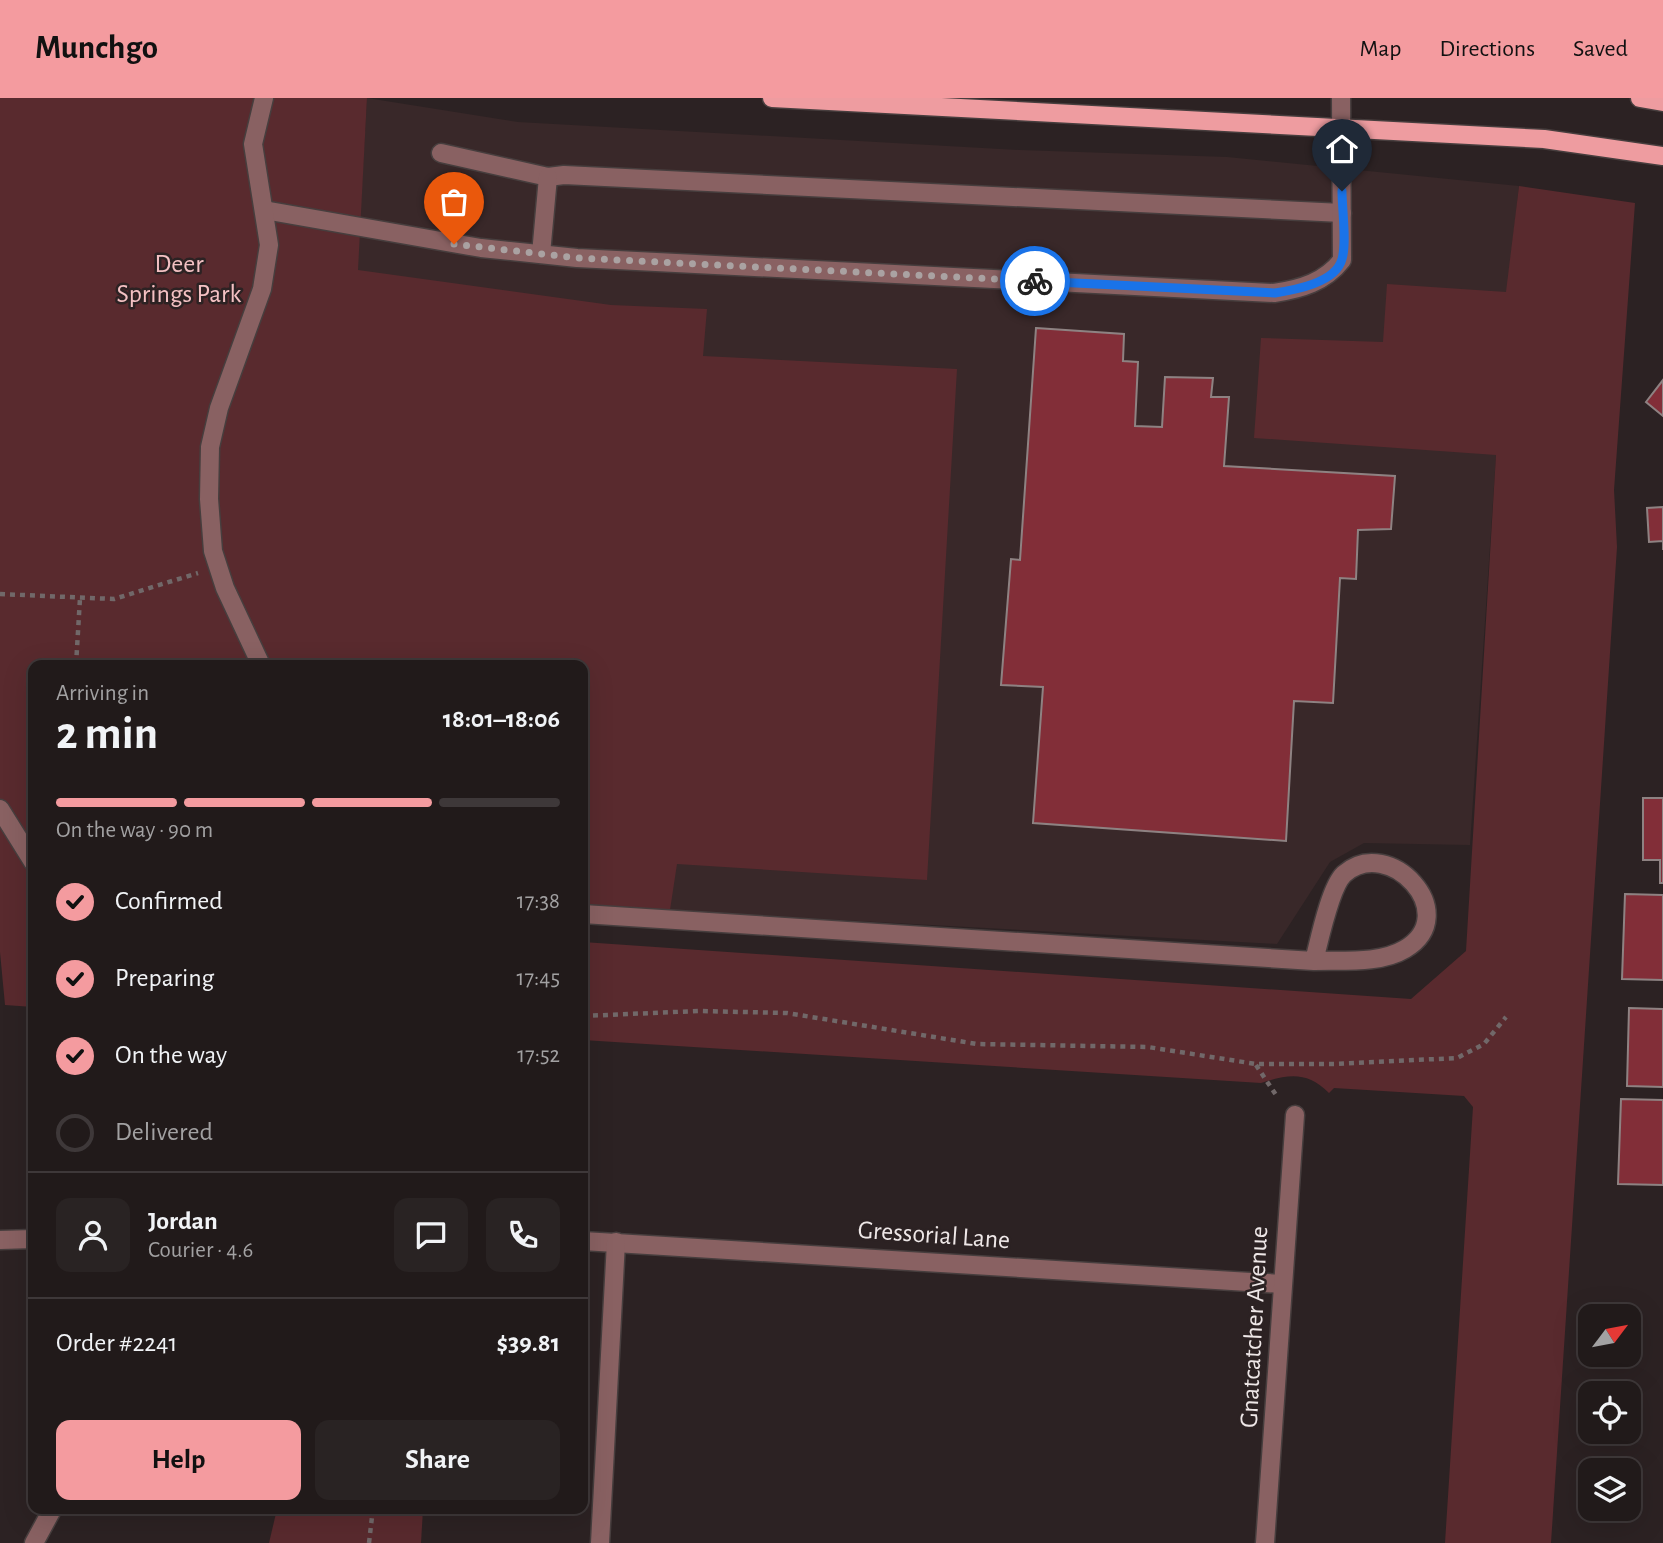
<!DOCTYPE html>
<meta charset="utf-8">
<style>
:root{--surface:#211a1a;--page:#292323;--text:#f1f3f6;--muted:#a2a1a2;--line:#3e3839;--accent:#f49b9f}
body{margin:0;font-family:"Alegreya Sans",sans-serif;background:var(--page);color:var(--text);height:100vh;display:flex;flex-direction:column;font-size:26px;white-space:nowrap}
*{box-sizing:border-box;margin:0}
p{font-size:23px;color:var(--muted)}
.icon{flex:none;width:38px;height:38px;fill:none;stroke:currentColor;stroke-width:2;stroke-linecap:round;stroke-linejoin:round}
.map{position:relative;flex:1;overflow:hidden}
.details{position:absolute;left:28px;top:562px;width:560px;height:854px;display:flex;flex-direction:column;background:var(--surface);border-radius:14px;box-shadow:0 7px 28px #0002,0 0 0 2px var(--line)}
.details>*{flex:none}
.needle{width:46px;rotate:58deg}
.fabs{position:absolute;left:1578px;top:1206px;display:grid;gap:14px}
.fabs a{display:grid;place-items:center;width:63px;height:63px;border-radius:14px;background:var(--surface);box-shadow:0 7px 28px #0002,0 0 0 2px var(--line);font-size:35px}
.pin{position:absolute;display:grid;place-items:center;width:60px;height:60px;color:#fff;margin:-72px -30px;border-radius:50% 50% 50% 0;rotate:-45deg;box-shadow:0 0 7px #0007}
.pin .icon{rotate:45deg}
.courier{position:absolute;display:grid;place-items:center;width:70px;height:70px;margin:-35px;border:5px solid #1a73e8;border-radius:50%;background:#fff;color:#222;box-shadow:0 2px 9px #0007}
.overview em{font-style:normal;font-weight:600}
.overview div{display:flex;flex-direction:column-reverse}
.overview{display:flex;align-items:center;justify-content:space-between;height:119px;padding:0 28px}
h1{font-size:46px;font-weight:600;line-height:52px}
.bar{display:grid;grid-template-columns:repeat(4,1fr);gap:10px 7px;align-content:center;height:84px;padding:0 28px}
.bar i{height:9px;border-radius:5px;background:var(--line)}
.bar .selected{background:var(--accent)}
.bar p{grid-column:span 4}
.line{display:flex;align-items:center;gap:18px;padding:0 28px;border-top:2px solid var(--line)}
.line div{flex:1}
.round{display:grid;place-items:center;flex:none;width:74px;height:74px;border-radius:14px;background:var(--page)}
ol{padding:0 28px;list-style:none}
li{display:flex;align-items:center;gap:21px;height:77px}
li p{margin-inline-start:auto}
li .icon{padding:7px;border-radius:50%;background:var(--accent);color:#111;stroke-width:4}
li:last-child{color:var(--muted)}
li i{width:38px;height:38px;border:4px solid var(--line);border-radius:50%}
.action{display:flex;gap:14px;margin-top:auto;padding:14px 28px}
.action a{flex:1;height:80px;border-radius:14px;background:var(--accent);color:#111;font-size:28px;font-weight:600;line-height:80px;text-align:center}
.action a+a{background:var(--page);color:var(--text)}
header{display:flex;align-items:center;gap:42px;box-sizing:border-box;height:98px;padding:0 35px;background:var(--accent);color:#111}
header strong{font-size:33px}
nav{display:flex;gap:38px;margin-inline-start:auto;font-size:24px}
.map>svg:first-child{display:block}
</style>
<header>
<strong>Munchgo</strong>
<nav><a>Map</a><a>Directions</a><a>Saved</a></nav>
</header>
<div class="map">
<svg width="1663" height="1445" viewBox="0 0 1663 1445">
<rect width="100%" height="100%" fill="#2c2223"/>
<polygon fill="#392829" points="367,0 518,24 1020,52 1227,59 1519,88 1507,194 1470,747 1364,745 1330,764 1277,846 583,808 583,567 334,567"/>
<g fill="#592a2e">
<polygon points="0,0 367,0 358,172 611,207 707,211 703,258 957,271 927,782 677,766 670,812 583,808 583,567 33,567 33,909 5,907 0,854"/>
<path d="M1519 88 1635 105 1614 392 1617 449 1551 1445H1445L1473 1009 1464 998 1334 990 1329 995C1307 973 1289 976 1261 985L583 942V844L1411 901 1466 853 1496 357 1254 340 1261 240 1383 244 1387 186 1506 194Z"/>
<polygon points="277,1411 423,1411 421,1445 269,1445"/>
</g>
<g fill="#822e38" stroke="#8e8282" stroke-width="2">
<polygon points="1036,230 1124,236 1123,263 1138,264 1135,328 1162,329 1165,279 1213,280 1211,299 1229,299 1224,368 1395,378 1391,431 1358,432 1356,481 1340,480 1333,605 1294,603 1286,743 1033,725 1043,589 1001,587 1011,461 1020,462"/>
<polygon points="1663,282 1663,318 1646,304"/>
<polygon points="1663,409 1663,452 1663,443 1649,444 1647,410"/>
<polygon points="1643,700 1663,700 1663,785 1660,785 1660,762 1643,762"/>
<polygon points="1625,796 1663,797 1663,882 1622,881"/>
<polygon points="1629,910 1663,911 1663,989 1627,988"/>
<polygon points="1621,1001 1663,1002 1663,1087 1618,1086"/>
</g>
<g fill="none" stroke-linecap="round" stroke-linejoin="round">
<defs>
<g id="minor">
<polyline points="441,55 548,79 564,77 1342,115"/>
<path d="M264 112 481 150 577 160 1274 195C1301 191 1325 184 1342 162L1341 0"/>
<polyline points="541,156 548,79"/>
<polyline points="261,567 225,490 213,453 209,401 210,349 219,310 262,191 269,147 253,46 264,0"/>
<polyline points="0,711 33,764"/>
<path d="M583 816 1314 863C1343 862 1380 866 1405 851 1464 816 1389 736 1344 776 1330 789 1319 844 1314 863"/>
<polyline points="0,1142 33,1141"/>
<polyline points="583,1143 1282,1186"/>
<polyline points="34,1445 53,1410"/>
<polyline points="600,1445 616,1144"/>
<polyline points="1265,1445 1295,1017"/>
</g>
<g id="major">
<polyline points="772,0 1544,41 1663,58"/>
<polyline points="1640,0 1663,4"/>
</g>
</defs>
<use href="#minor" stroke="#473e3e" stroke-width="21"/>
<use href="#major" stroke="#473e3e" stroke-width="21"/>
<g stroke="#716869" stroke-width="4.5" stroke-dasharray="5 5" stroke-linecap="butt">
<polyline points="0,496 114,501 198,475"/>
<polyline points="76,567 80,500"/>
<polyline points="583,918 698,913 787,915 977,946 1148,949 1256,966 1334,966 1457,960 1484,946 1506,919"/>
<polyline points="1256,967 1278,1000"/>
<polyline points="369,1445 373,1410"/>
</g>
<use href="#minor" stroke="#896162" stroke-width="18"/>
<use href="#major" stroke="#ee9ca0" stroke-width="18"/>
</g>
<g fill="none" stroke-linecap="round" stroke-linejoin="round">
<polyline stroke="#aaa2a2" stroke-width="7" stroke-dasharray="0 12.6" points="454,146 578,160 1035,183"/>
<path stroke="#1a73e8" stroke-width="9" d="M1035 183 1275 195C1294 192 1336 185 1342 161 1347 145 1342 111 1342 93"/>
</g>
<g text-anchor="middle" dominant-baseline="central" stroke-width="5" stroke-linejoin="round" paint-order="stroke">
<g font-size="26" fill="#f4c1c3" stroke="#2c2223">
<text x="179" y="166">Deer<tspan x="179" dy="30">Springs Park</tspan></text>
</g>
<g font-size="26" fill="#eee7e7" stroke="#2c2223">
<text transform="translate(934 1137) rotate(4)">Gressorial Lane</text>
<text transform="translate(1254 1229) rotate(-87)">Gnatcatcher Avenue</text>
</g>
</g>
</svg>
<div class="fabs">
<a><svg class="needle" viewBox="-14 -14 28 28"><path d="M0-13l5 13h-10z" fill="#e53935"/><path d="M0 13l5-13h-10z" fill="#a2a1a2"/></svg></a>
<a><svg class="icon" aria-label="locate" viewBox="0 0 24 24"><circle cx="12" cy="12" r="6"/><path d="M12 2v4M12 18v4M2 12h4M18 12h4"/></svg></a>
<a><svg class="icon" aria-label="layers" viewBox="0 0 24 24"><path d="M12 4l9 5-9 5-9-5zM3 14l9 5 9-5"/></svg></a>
</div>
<div class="pin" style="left:454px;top:146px;background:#ea580c"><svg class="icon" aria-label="bag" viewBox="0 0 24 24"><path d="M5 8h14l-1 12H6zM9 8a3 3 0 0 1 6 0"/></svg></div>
<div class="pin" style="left:1342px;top:93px;background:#1f2937"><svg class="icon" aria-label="home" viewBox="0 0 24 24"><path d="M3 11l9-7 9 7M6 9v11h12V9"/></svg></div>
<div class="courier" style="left:1035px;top:183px"><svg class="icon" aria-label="bike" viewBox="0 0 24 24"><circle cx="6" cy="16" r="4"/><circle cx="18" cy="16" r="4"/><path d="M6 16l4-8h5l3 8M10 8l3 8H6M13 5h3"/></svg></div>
<section class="details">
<div class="overview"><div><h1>2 min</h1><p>Arriving in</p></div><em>18:01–18:06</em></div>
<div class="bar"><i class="selected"></i><i class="selected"></i><i class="selected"></i><i></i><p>On the way · 90 m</p></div>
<ol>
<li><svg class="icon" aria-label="check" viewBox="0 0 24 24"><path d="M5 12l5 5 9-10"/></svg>Confirmed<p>17:38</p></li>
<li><svg class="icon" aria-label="check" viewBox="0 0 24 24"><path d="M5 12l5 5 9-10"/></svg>Preparing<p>17:45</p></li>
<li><svg class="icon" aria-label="check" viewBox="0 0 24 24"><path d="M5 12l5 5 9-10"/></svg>On the way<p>17:52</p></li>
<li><i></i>Delivered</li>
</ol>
<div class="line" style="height:126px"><a class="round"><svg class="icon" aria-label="person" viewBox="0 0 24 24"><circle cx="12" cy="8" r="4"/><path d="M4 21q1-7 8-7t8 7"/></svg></a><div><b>Jordan</b><p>Courier · 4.6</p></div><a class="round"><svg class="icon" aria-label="chat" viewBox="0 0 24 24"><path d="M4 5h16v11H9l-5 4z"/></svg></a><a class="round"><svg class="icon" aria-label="phone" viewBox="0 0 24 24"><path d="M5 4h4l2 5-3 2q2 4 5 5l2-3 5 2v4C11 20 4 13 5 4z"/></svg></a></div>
<div class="line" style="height:91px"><div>Order #2241</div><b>$39.81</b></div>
<div class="action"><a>Help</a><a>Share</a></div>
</section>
</div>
